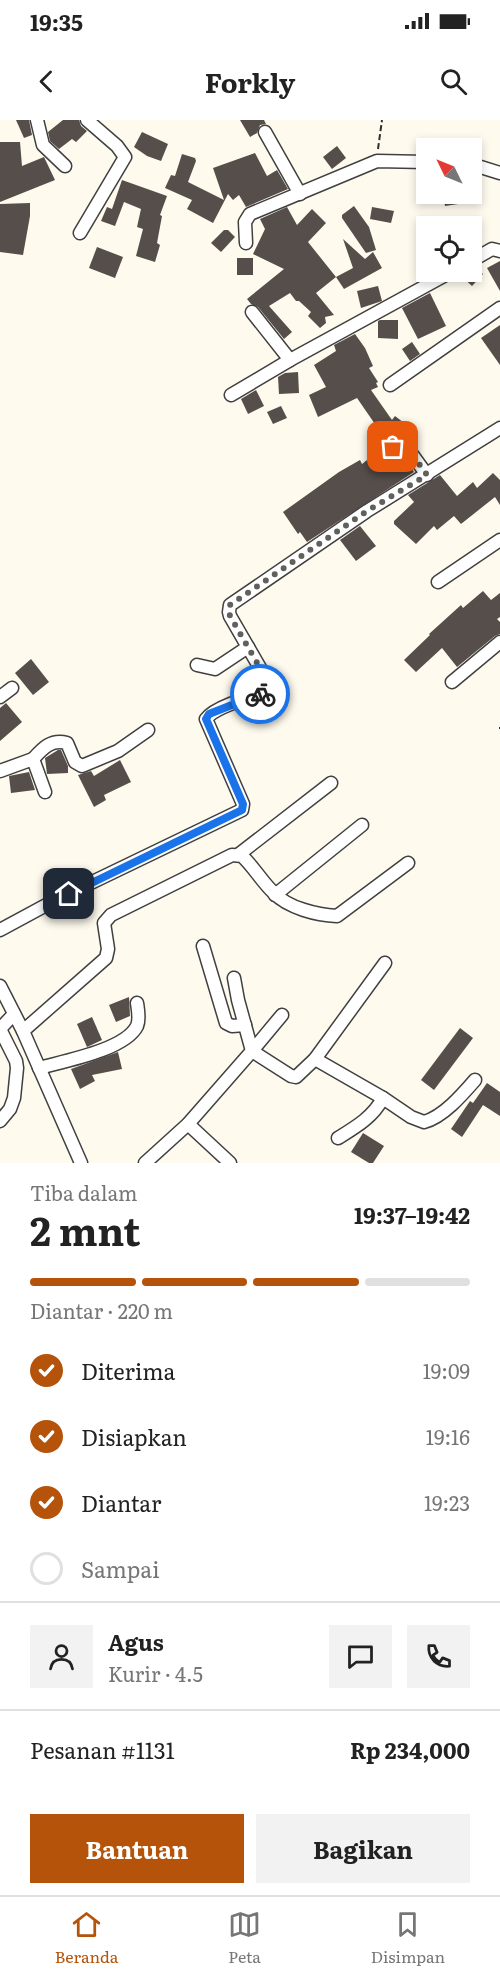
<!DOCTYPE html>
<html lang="id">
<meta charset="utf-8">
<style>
:root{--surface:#fff;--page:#f2f2f2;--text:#222;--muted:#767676;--line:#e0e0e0;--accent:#b45309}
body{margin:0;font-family:Literata,serif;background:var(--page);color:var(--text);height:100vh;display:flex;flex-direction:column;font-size:22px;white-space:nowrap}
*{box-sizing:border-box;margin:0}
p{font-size:20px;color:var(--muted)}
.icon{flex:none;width:33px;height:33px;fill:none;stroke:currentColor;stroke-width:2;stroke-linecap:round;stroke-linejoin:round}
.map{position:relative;height:1043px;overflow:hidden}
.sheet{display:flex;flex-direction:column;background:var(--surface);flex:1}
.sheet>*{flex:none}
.needle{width:39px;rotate:313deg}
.tools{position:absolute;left:416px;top:18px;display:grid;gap:12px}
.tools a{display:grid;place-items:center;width:66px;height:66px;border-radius:0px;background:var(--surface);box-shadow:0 3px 9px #0003;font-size:30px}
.pin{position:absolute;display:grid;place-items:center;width:51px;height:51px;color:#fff;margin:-26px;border-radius:12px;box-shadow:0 3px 9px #0006}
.courier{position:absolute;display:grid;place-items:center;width:60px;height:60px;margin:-30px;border:4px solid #1a73e8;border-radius:50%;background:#fff;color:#222;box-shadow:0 2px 8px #0007}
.headline em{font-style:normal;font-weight:700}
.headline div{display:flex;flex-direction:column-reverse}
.headline{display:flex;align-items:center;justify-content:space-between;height:102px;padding:0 30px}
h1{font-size:39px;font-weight:700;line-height:45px}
.bar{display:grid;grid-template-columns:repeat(4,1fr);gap:9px 6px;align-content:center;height:72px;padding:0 30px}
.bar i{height:8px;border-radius:4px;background:var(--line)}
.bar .active{background:var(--accent)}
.bar p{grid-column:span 4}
.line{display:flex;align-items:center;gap:15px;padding:0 30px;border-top:2px solid var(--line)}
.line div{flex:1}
.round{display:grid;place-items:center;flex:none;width:63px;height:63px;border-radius:0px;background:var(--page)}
ol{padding:0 30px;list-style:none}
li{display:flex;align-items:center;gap:18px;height:66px}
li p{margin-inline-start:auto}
li .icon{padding:6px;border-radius:50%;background:var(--accent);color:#fff;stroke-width:4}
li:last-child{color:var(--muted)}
li i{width:33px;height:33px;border:3px solid var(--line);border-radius:50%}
.primary-button{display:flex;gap:12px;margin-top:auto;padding:12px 30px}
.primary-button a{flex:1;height:69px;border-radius:0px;background:var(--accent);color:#fff;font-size:24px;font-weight:700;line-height:69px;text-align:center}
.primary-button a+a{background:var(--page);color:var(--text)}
.status{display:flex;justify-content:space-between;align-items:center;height:42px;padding:0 30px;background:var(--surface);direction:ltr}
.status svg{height:16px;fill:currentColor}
header{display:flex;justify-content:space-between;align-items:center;height:78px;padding:0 30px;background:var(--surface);font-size:27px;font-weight:700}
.dock{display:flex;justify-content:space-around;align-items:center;height:84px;border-top:2px solid var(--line);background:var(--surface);font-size:16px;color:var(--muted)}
.dock a{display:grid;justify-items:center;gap:3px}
.dock .active{color:var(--accent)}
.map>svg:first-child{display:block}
</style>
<div class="status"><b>19:35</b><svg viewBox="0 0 49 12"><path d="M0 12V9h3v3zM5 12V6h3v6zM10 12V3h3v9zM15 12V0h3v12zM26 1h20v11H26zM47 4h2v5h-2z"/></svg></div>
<header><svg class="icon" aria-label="back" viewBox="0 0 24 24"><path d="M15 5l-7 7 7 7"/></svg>Forkly<svg class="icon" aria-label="search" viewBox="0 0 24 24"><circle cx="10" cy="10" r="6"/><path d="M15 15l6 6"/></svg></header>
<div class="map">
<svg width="500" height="1043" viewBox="0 0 500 1043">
<rect width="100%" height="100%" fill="#fefaee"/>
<g fill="#554e4a">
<polygon points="16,0 29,0 32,15 24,18"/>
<polygon points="63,0 79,0 81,6 87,11 76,22 72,19 59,29 50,21 48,12"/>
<polygon points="240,0 264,0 266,4 260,5 257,13 250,17"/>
<polygon points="142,12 168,24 161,41 147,36 134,27"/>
<polygon points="0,22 20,22 22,46 44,37 55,60 0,82"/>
<polygon points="337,26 346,38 332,49 323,37"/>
<polygon points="255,33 267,56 277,50 288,69 246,87 239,75 233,80 228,74 213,103 187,89 192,80 165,68 171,55 175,56 182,34 195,38 196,41 188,62 224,80 213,48"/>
<polygon points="122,60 167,76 160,95 162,96 157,123 160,125 155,142 136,136 143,109 137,107 141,89 124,82 115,106 101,101 107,87 112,89"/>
<polygon points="443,74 476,74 478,81 445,86"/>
<polygon points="30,83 30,96 23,135 0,132 0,84"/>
<polygon points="354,86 369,107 376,130 366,133 342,98 342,95"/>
<polygon points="287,87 297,105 312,89 326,103 308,122 336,157 316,173 334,195 325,197 326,203 320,208 308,196 311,192 299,181 296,181 290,173 269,186 292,212 284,219 258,187 251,184 247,179 284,149 253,134 265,109 260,99"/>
<polygon points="372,87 394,91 391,103 370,99"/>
<polygon points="224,110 228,110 235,117 221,132 211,123"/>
<polygon points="343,119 365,139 373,132 382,148 344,169 336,157 353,148"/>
<polygon points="97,127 123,137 115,158 89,148"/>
<rect x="237" y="138" width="16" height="17"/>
<polygon points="500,141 500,171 487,148"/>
<polygon points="475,148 483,154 472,166 461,156 466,152 471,152 471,149"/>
<polygon points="378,166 382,181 361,188 357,171"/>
<polygon points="430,173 446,206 418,219 402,188"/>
<polygon points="380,200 398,200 398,219 378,218 378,201"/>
<polygon points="500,205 500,245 481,218"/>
<polygon points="355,214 365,228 373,246 369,248 378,262 376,263 378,267 371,270 392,300 395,296 408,306 402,314 391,318 377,307 357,278 318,297 309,275 326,267 314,245 336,231 334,225"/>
<polygon points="412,222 420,234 410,241 402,229"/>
<polygon points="298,252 299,273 279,274 278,257 285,253"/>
<polygon points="256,270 264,286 248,294 241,279"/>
<polygon points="281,286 287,298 273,304 267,292"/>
<polygon points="377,332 392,335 400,332 414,352 307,422 300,412 298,414 283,392 339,352 360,340 362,344"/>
<polygon points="493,353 500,360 500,385 495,377 461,404 454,396 437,410 434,406 416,424 394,404 394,401 414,382 408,375 440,355 457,376 473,362 477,368"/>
<polygon points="360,406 376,426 356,441 340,420"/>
<polygon points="483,471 491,480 500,473 500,497 497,499 500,502 500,514 495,516 457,547 442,528 416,552 404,540 430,515 429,514 461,485 463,488"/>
<polygon points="31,539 49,562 33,575 15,553"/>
<polygon points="6,583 22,602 0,621 0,588"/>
<polygon points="58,630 61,630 68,646 68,653 47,654 45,638"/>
<polygon points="120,640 131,662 104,675 106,680 94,687 78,655 91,651 94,656"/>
<polygon points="29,652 35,670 11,673 9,656"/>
<polygon points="129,877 130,896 116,902 109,885"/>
<polygon points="92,897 102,920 87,927 77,904"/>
<polygon points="460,908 473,918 434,970 421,960"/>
<polygon points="118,932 122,949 92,955 95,961 80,969 71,949"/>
<polygon points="487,963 500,972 500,996 483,985 462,1017 451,1009 470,981 473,983"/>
<polygon points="363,1013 384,1026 373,1043 369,1043 351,1032"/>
</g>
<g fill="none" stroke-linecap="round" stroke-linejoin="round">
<defs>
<g id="minor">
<polyline points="37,0 43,25 65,46"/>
<polyline points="265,12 300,74"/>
<polyline points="471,44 500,53"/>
<polyline points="80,113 125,37 117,26 87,0"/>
<polyline points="246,123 245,102 250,94 377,41 426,42"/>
<polyline points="471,141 492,129 500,131"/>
<polyline points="252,192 290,240"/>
<polyline points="390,265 500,188"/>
<polyline points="231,275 290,240 451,152"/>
<polyline points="382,325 393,327 400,322 403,322 427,355"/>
<polyline points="438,462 500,420"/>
<polyline points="197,545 215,549 248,527"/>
<polyline points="452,562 500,522"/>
<polyline points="0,577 12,568"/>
<path d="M33 639C43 628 51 619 67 623L75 642 82 646 118 631 148 610"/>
<polyline points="0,651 33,639 45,672"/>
<polyline points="238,735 331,663"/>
<polyline points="275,775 362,705"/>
<path d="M49 783 242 690 243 684 206 599C215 586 254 576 270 571L271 567 230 496 229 492 230 485 367 391 500 308"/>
<polyline points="0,810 50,783"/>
<polyline points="203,826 226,903 232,906 245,905"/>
<polyline points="0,866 23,911 81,1043"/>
<polyline points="282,895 252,931 291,956 296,957 315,939 385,843"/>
<path d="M23 911 106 838 108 829 104 803 111 795 232 735 242 736C254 747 262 762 274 773 288 788 317 795 337 796L408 743"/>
<path d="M315 939 383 978C373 997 356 1007 338 1018"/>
<path d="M39 948C64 941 125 930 137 906 140 899 138 890 137 883"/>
<path d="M383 978 411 997 424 1002C443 997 462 975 475 960"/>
<polyline points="0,1001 10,989 14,978 17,948 16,941 0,909 14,894"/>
<polyline points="188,1004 230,1043"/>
<polyline points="145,1043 188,1004 252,931 238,880 234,858"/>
</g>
</defs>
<use href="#minor" stroke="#404040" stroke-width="15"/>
<g stroke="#2f2f2f" stroke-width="2" stroke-dasharray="6 3" stroke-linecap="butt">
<polyline points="378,29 382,0"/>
<polyline points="499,608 500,608"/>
</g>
<use href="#minor" stroke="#fff" stroke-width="12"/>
</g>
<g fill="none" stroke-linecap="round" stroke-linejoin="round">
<polyline stroke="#61605c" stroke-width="6" stroke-dasharray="0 10.8" points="260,574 270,571 271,567 230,496 229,492 230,485 367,391 427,355 403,322 400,322 393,327"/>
<polyline stroke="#1a73e8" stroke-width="8" points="69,774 242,690 243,684 206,599 209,594 260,574"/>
</g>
</svg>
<div class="tools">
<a><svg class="needle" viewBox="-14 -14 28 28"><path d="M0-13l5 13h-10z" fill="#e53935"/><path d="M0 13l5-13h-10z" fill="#767676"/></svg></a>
<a><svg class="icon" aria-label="locate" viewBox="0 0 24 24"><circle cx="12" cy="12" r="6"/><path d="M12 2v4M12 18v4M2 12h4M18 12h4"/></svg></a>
</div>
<div class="pin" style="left:393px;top:327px;background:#ea580c"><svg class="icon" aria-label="bag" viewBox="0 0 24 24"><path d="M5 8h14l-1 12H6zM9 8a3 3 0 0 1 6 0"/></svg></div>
<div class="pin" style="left:69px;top:774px;background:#1f2937"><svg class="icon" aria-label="home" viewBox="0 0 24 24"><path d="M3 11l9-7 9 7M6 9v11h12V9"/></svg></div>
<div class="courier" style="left:260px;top:574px"><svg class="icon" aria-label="bike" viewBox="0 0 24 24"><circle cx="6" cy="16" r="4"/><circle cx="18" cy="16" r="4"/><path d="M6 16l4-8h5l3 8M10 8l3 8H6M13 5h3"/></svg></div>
</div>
<section class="sheet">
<div class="headline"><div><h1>2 mnt</h1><p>Tiba dalam</p></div><em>19:37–19:42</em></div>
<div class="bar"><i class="active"></i><i class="active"></i><i class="active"></i><i></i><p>Diantar · 220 m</p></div>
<ol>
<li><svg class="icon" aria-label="check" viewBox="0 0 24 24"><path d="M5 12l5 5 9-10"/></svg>Diterima<p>19:09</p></li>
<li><svg class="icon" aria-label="check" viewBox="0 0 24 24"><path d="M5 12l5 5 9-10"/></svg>Disiapkan<p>19:16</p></li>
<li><svg class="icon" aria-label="check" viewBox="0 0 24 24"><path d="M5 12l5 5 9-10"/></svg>Diantar<p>19:23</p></li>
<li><i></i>Sampai</li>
</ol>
<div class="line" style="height:108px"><a class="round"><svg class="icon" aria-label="person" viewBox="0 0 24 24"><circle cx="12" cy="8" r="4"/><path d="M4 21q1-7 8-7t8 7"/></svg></a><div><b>Agus</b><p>Kurir · 4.5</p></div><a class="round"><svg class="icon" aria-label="chat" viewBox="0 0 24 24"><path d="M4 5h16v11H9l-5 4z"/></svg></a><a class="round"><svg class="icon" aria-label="phone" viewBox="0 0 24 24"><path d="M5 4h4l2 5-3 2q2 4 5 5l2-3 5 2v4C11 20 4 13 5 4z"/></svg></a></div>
<div class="line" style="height:78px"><div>Pesanan #1131</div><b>Rp 234,000</b></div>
<div class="primary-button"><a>Bantuan</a><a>Bagikan</a></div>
</section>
<nav class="dock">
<a class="active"><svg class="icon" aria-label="home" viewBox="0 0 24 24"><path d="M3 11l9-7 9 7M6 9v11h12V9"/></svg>Beranda</a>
<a><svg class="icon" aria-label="map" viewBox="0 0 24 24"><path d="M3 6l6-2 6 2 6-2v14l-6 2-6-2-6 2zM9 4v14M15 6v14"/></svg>Peta</a>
<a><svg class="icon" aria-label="saved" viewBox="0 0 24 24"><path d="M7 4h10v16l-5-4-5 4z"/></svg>Disimpan</a>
</nav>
